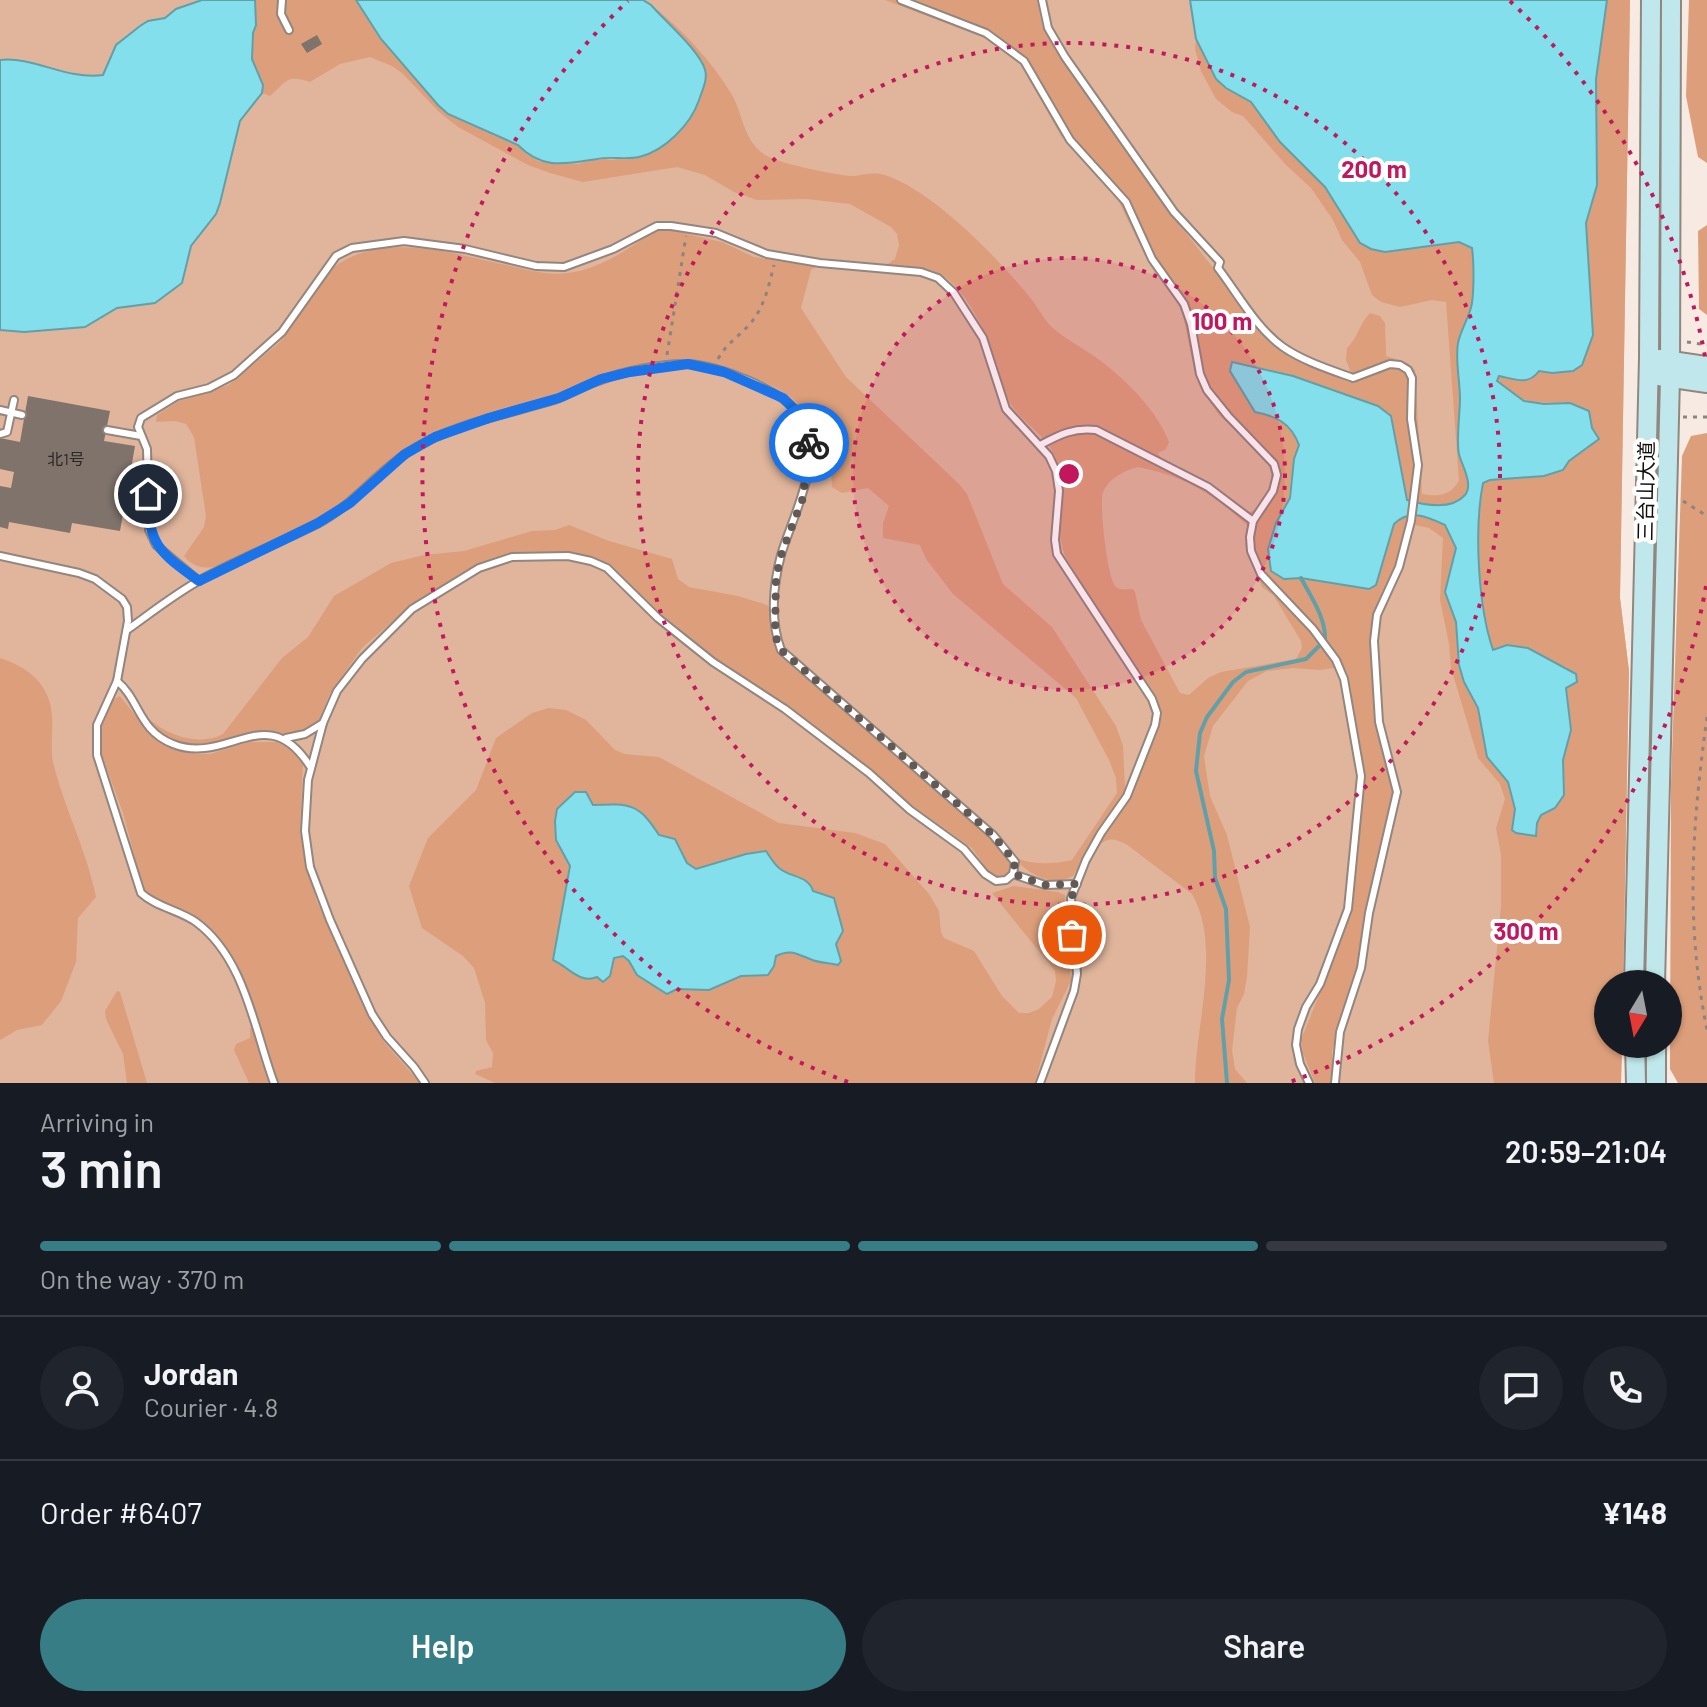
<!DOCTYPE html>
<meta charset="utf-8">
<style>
:root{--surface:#171b24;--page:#20242c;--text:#f1f3f6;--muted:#9ea1a6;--line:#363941;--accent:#367d86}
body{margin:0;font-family:Barlow,"Noto Sans SC",sans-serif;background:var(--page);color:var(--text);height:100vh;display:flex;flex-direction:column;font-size:30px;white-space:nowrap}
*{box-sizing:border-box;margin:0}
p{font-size:26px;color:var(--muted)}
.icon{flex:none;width:44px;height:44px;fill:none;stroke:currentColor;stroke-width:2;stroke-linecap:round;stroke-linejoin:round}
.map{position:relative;height:1083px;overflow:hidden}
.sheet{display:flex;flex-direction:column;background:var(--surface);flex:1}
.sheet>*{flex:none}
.needle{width:52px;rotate:190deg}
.tools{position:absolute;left:1594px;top:970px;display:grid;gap:16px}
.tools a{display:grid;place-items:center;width:88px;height:88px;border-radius:50%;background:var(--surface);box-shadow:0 2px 6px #0004;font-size:40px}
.pin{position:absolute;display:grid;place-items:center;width:68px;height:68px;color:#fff;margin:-34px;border:4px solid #fff;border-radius:50%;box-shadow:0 2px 8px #0007}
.courier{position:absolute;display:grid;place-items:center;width:80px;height:80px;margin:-40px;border:6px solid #1a73e8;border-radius:50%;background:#fff;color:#222;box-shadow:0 2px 10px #0007}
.overview em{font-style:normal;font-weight:600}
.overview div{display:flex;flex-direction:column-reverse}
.overview{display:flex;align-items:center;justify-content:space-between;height:136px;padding:0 40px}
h1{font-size:52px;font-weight:600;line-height:60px}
.bar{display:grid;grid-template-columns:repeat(4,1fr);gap:12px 8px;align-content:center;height:96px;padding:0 40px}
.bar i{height:10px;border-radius:6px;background:var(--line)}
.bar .selected{background:var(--accent)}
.bar p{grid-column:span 4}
.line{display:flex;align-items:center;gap:20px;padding:0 40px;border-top:2px solid var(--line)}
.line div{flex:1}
.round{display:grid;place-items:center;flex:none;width:84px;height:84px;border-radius:42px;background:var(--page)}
.cta{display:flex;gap:16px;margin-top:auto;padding:16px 40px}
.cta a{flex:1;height:92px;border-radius:48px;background:var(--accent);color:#fff;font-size:32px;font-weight:600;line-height:92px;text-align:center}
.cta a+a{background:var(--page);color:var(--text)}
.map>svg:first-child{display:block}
</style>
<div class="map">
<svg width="1707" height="1083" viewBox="0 0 1707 1083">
<rect width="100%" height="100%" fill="#f7eae2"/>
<polygon fill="#e0b59c" points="0,0 1630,0 1620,598 1629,671 1623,984 1608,984 1608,1044 1622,1044 1621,1083 0,1083"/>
<g fill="#dd9f7b" fill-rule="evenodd">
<path d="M255 0H356L381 39 438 105 518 145 526 154 540 162 578 164 599 158 612 160 650 153 669 141 695 112 703 61 651 5C682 29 711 60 732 95 744 116 743 142 767 156 778 163 842 177 855 176 866 174 874 172 885 175 935 192 999 259 1032 300 1039 309 1045 322 1054 329 1066 339 1081 347 1094 356 1123 377 1156 408 1169 442L1166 449 1158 453 1161 458 1208 483 1249 512C1271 506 1277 477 1266 459L1219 415 1203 392 1195 373 1181 306 1138 241 1117 198 1061 136 1019 61 988 39 885 0H1037L1042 25 1049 39 1178 223 1229 288 1262 336 1276 348 1346 381 1355 383 1346 360 1347 348C1358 338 1359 324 1370 313L1380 316 1385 323 1386 356 1408 363 1415 370 1422 494C1438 497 1451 496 1459 480L1446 302 1432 300 1400 307 1381 302 1372 295 1360 262 1342 240 1333 220 1311 188 1286 165 1243 116 1232 112 1216 99 1201 71 1195 49 1196 39 1207 61 1241 95 1251 102 1280 142 1325 187 1360 243 1384 252 1459 242 1472 247C1474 262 1474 288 1472 302 1470 316 1461 329 1458 343 1455 360 1460 381 1460 398 1460 412 1456 442 1459 454 1461 464 1474 484 1465 495 1451 511 1424 505 1406 500L1391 416 1378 406 1293 376 1233 362 1230 371 1274 416 1289 426 1299 445C1285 483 1288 538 1285 579L1301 578 1376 585 1394 524 1400 517 1407 516 1409 520 1397 566 1380 598 1373 622 1371 651 1376 717 1393 790 1367 915 1360 961 1332 1051V1083H1315L1303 1053 1301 1040 1346 928 1352 905 1358 854 1364 773 1347 672 1333 668 1320 670 1293 668 1267 671 1248 681 1213 726 1204 756 1210 796 1227 835 1250 927 1247 977 1244 994 1237 1008 1232 1050 1235 1069 1247 1083H1195C1195 1026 1222 947 1192 894L1126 844C1113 838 1108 837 1097 847L1125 805 1155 731 1153 698 1066 558C1053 528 1066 495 1057 462 1051 439 1025 425 1012 406 1003 394 1000 374 995 360 987 335 968 293 945 277 929 265 905 267 886 265L895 259 899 245 897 234 891 227 850 204 806 199 757 200 734 192 705 175 677 167 583 182 550 173 528 165 458 127 439 112 402 73 392 66 370 57 340 64 310 82C286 74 287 81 270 96L262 93 263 85 252 59 253 33 256 25ZM1138 467C1187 477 1213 494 1249 527L1245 545 1262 587 1274 596 1301 641 1302 648 1296 659 1221 672 1208 678 1189 695 1180 693 1141 620 1135 592 1133 589C1126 589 1120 591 1115 586 1107 576 1099 503 1103 492 1110 477 1124 471 1138 467Z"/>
<path d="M1607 0H1630L1620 598 1629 671 1623 984H1608V1044H1622L1621 1083H1494L1488 1041 1501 906V855L1496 828 1505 799 1500 784 1478 758 1451 668 1449 644 1440 600 1443 538 1429 528 1415 525 1417 515 1445 525 1453 538 1456 548 1445 592 1456 622 1459 665 1464 682 1478 708 1487 757 1508 782 1515 809 1512 824 1538 831 1537 823 1541 815 1555 808 1564 795 1563 760 1571 730 1566 688 1567 667 1493 650C1478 605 1474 530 1483 483L1490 480 1546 475 1589 448 1570 403C1536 402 1525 407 1497 382L1499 376 1538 371 1552 373 1582 365 1593 335 1586 223 1597 185 1596 79Z"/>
<polygon points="1689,0 1707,0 1707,163 1698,157 1686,96"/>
<polygon points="1707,225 1707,315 1699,309 1698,231"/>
<path d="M665 229 722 242 754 257 816 267 811 270 801 308 846 377 959 484 967 494 1003 584 1052 627 1116 726 1123 746 1125 787 1124 793 1073 876C1054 886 1036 878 1021 865L1019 859C1034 865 1056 864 1072 860L1117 793 1116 778 1109 760 1076 698 953 594 926 559 920 545 883 538V523L889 506 868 488 842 493 832 487 831 471 814 461C814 449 815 435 811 424 803 402 778 387 757 379 700 358 655 357 597 377 578 384 560 394 541 399 502 410 461 419 426 437 390 456 363 488 330 512 300 534 260 544 227 563 211 569 196 571 184 556L204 527 206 516 194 437 186 424 175 421 156 422 157 415 179 401 229 385 280 342 334 267C381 232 448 252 501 264 523 268 545 276 567 273 599 270 630 248 656 230Z"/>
<polygon points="1707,433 1707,1083 1678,1083 1670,1069 1671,785 1682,456 1691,436"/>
<path d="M569 525 609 541 672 559 678 579 689 587 738 596 767 605 772 612V630L779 651 797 671 815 681 996 841C1004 852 1015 860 1008 875L1001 878 992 877 972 848 914 807 835 742 721 663 658 611 611 567 591 558 563 553 505 555 484 562 416 601 362 648 329 695 318 723 304 733 283 735 251 733 233 736 207 747 192 746 156 732 124 683C131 694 138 706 146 716 165 735 199 747 223 734L282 658 308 637 334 596 391 563 424 555 464 551 532 531 555 530Z"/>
<path d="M0 658C18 664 39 675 47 695 57 717 49 741 53 762 64 808 87 851 96 897L78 918 76 962 61 1001 42 1025 17 1030 0 1040Z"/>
<polygon points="120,696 150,734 175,748 196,754 210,754 249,742 278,742 291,749 303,764 300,830 305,862 317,902 354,983 384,1042 420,1083 249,1083 234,1050 236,1044 250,1038 250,1029 256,1023 235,963 200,920 164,904 146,894 143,888 123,813 101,753 101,722 110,701"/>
<path d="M549 708 566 710 586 720 615 750 625 754 659 757 779 823 855 833 885 844 929 894 939 911 941 932 944 938 974 951 1002 996 1019 1013H1029L1039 1009 1052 997 1056 981 1055 971 992 893 1014 886 1058 892 1065 895 1063 940 1070 966 1071 981 1052 1019 1035 1083H495L475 1074 476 1071 492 1067 493 1053 486 1040 485 1003 474 968 463 956 422 928 409 886 428 838 476 790 496 738 532 713ZM586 792 593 805C630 803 639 803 659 836L675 839 687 863 696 870 758 851 781 870 803 878 812 891 828 895 839 938 836 944 841 961 838 964C829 963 818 963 809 959 796 954 791 949 776 956L774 966 768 975 741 976 709 990 676 989 667 994 637 975 629 961 623 956 614 958 610 975 597 977 553 960 570 866 566 856Z"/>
<polygon points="117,991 120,992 147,1083 127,1083 123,1054 106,1019 105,1011"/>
</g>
<g fill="#83dfeb" stroke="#61a0a8" stroke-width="2">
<path d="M202 0H255L256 25 253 33 252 59 263 85 262 93 240 121 220 203 216 214 191 246 182 283 155 303 117 308 85 327 24 332 0 330V60C34 56 65 80 103 75L116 45 140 26 148 21 165 18 176 9Z"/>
<path d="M356 0H643L651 5C665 21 701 52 705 70 708 79 702 91 699 100 691 124 665 151 639 157 625 160 610 156 597 159 565 164 542 170 518 145L448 114 438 105 381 39Z"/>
<path d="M1190 0H1607L1596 79 1597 185 1586 223 1593 335 1582 365 1573 371 1552 373 1539 371C1528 386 1515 379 1499 376L1497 381 1524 401 1544 404 1570 403 1589 411 1592 428 1599 439 1569 461 1563 470 1544 476 1490 480 1483 483C1474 529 1478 606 1493 650L1507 645 1528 648 1576 674 1577 682 1566 688 1571 730 1563 760 1564 795 1555 808 1541 815 1537 823 1536 836 1516 833 1512 830 1515 809 1508 782 1487 757 1478 708 1464 682 1459 665 1456 622 1445 592 1456 548 1445 525C1428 517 1409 508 1394 524L1376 585 1369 589 1301 578 1284 579 1271 571 1268 549 1276 523 1290 498 1294 459 1299 445C1291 423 1276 416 1255 412L1230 371 1232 362 1293 376 1378 406 1391 416 1407 500C1424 505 1451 511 1465 495 1474 484 1461 464 1459 454 1456 442 1460 412 1460 399 1460 381 1455 360 1458 343 1461 329 1470 316 1472 303 1474 288 1474 262 1472 248L1459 242 1385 252 1371 249 1360 243 1325 187 1280 142 1251 102 1226 88 1216 79 1196 39Z"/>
<path d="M575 792H586L593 805C631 803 639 804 659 835L675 839 687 863 696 869 746 854 766 851C770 857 774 864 779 868 791 878 808 875 813 891L834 898 843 931 836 944 841 961 838 965C830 963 818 963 810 959 796 954 791 949 776 956L774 966 768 975 741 976 709 990 677 989 667 994 637 975 629 961 623 956 614 958 610 976 603 982 597 977C579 984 569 967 553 960L570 866 556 840 555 821 557 809Z"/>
</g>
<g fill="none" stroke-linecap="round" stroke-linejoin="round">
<path stroke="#61a0a8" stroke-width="4" d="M1227 1083 1222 1019 1229 980 1226 909 1215 878 1214 851 1196 771 1200 733 1207 717 1233 682 1246 672 1306 659 1325 640C1326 618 1311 597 1301 578"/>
</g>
<g fill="#7f736c">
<polygon points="317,35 322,44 307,53 301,44"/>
<polygon points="28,396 110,411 104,441 135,446 120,531 72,523 70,533 9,522 8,529 0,527 0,486 11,488 14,472 0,469 0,438 20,442"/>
</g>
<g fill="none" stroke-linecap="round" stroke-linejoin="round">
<defs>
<g id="service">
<polyline points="282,0 281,14 289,30"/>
<polyline points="901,0 986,33 1024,61 1070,140 1126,202 1152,259 1184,304 1191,324 1200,374 1207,390 1228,416 1274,464 1277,475 1273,491 1253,521 1250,537 1251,551 1261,574 1313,629 1336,660 1344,679 1361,776 1348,909 1320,984 1306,1007 1298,1029 1296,1045 1300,1064 1309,1083"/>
<path d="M1042 0 1048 28 1065 57 1174 212 1220 262 1218 268C1238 294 1256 328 1283 347 1303 361 1331 370 1353 378L1390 364 1400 365 1408 370 1412 378 1411 419 1418 465 1411 521 1399 567 1377 615 1374 641 1379 722 1397 792 1369 913 1361 968 1340 1032 1335 1083"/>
<polyline points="0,410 22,415"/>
<polyline points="107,430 141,436"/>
<polyline points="0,434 7,432 14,400"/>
<path d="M1040 445C1059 435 1074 427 1096 430L1208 487 1253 521"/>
<path d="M0 556 79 573 95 579 122 599 127 607 128 621 117 681 97 725V755L141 893C156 907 179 910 196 922 245 958 254 1029 274 1083"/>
<polyline points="199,581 156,545 149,530 147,449 138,427 141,418 177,396 209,388 234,375 282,332 336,256 352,248 404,241 465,249 536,266 564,267 613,249 657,226 671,226 716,233 767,254 820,263 921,272 938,278 954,293 983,338 1006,409 1049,456 1056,471 1059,491 1055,540 1057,554 1152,699 1157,713 1155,725 1127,796 1101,833 1086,860 1071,898 1077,974 1074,991 1040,1083"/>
<path d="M127 630C151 613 176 593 202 579 239 559 279 543 317 524 352 506 374 475 407 453 451 424 504 415 554 400 569 395 583 386 598 381 621 372 663 363 687 364 716 364 785 391 800 416 826 458 793 514 781 555 773 585 770 621 781 650L993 835 1015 862 1013 874 1006 880 996 881 985 874 964 849 910 810 869 773 785 709 713 662 658 618 607 568 591 561 568 556 512 557 479 568 412 609 362 659 337 691 323 723 308 780 305 831 310 867 330 920 372 1014 387 1037 414 1067 425 1083"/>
<path d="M117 681C140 700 138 730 173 744 228 766 267 697 311 768"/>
<polyline points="286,738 305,734 323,723"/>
<polyline points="1013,874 1045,885 1077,884"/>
</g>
<g id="secondary">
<polyline points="1658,359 1707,366"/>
<polyline points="1659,376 1707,383"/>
<polyline points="1634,984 1649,358 1651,0"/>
<polyline points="1655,984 1670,378 1671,0"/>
<polyline points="1635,1044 1636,1083"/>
<polyline points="1656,1044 1656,1083"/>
</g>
</defs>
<use href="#service" stroke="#92867f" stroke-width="10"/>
<use href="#secondary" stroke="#92867f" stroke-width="22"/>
<g stroke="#8d847e" stroke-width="3" stroke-dasharray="4 6" stroke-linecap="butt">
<polyline points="1687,342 1707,345"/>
<polyline points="667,355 686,236"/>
<path d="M718 359C726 344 738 337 749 325 764 309 769 285 774 265"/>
<polyline points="1683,417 1707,417"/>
<polyline points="1683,501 1707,516"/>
<path d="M1707 717C1692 826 1685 921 1707 1030"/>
</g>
<use href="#service" stroke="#fff" stroke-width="6"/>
<use href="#secondary" stroke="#c0e8ec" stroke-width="18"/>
</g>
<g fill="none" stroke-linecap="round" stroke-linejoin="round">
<polyline stroke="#625a56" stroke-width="8" stroke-dasharray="0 14.4" points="809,443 803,498 782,552 776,577 775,635 781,650 993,835 1015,862 1013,874 1045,885 1077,884 1071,898 1072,935"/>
<path stroke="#1a73e8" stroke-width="10" d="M148 494C148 545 159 552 199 581L318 523 350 503 405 454 435 437 489 418 559 398 601 379 630 372 688 364 724 372 783 398 800 415 809 443"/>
</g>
<circle cx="1069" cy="474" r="216" fill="#c2185b" fill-opacity=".12"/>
<g fill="none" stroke="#c2185b" stroke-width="4" stroke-dasharray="4 8">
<circle cx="1069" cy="474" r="216"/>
<circle cx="1069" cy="474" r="431"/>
<path d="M1706 586A647 647 0 0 1 1290 1082M848 1082A647 647 0 0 1 628 1M1510 1A647 647 0 0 1 1706 362"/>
</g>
<g text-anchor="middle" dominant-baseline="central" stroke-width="8" stroke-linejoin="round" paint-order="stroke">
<g font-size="16" fill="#2c2622">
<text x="66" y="458">北1号</text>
</g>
<g font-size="20" fill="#110d0a" stroke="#fff">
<text transform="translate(1645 491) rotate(-89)">三台山大道</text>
</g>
</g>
<circle cx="1069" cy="474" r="12" fill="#c2185b" stroke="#fff" stroke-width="4"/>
<g font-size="24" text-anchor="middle" font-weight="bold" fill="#c2185b" stroke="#fff" stroke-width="8" stroke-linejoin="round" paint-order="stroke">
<text x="1374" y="178">200 m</text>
<text x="1222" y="330">100 m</text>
<text x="1526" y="940">300 m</text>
</g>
</svg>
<div class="tools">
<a><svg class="needle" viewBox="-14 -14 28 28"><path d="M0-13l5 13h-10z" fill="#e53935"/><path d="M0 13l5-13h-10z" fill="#9ea1a6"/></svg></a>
</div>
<div class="pin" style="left:1072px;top:935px;background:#ea580c"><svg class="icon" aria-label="bag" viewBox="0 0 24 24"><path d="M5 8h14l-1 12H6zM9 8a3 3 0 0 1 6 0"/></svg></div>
<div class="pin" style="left:148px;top:494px;background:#1f2937"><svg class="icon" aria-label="home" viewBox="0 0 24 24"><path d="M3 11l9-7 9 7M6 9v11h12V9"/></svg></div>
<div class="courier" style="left:809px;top:443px"><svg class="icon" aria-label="bike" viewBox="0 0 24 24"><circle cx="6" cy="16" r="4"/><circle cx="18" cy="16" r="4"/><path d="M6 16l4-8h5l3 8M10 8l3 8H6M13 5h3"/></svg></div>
</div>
<section class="sheet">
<div class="overview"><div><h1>3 min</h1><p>Arriving in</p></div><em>20:59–21:04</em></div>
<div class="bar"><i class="selected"></i><i class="selected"></i><i class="selected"></i><i></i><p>On the way · 370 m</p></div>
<div class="line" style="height:144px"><a class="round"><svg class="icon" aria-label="person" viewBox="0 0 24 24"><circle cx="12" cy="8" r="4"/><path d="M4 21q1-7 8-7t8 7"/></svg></a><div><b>Jordan</b><p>Courier · 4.8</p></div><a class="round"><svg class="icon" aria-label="chat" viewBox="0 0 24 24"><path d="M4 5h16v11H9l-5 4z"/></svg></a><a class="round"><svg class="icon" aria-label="phone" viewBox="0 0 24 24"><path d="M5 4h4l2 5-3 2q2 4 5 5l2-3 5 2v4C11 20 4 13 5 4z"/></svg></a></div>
<div class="line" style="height:104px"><div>Order #6407</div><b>¥148</b></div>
<div class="cta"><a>Help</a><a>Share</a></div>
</section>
